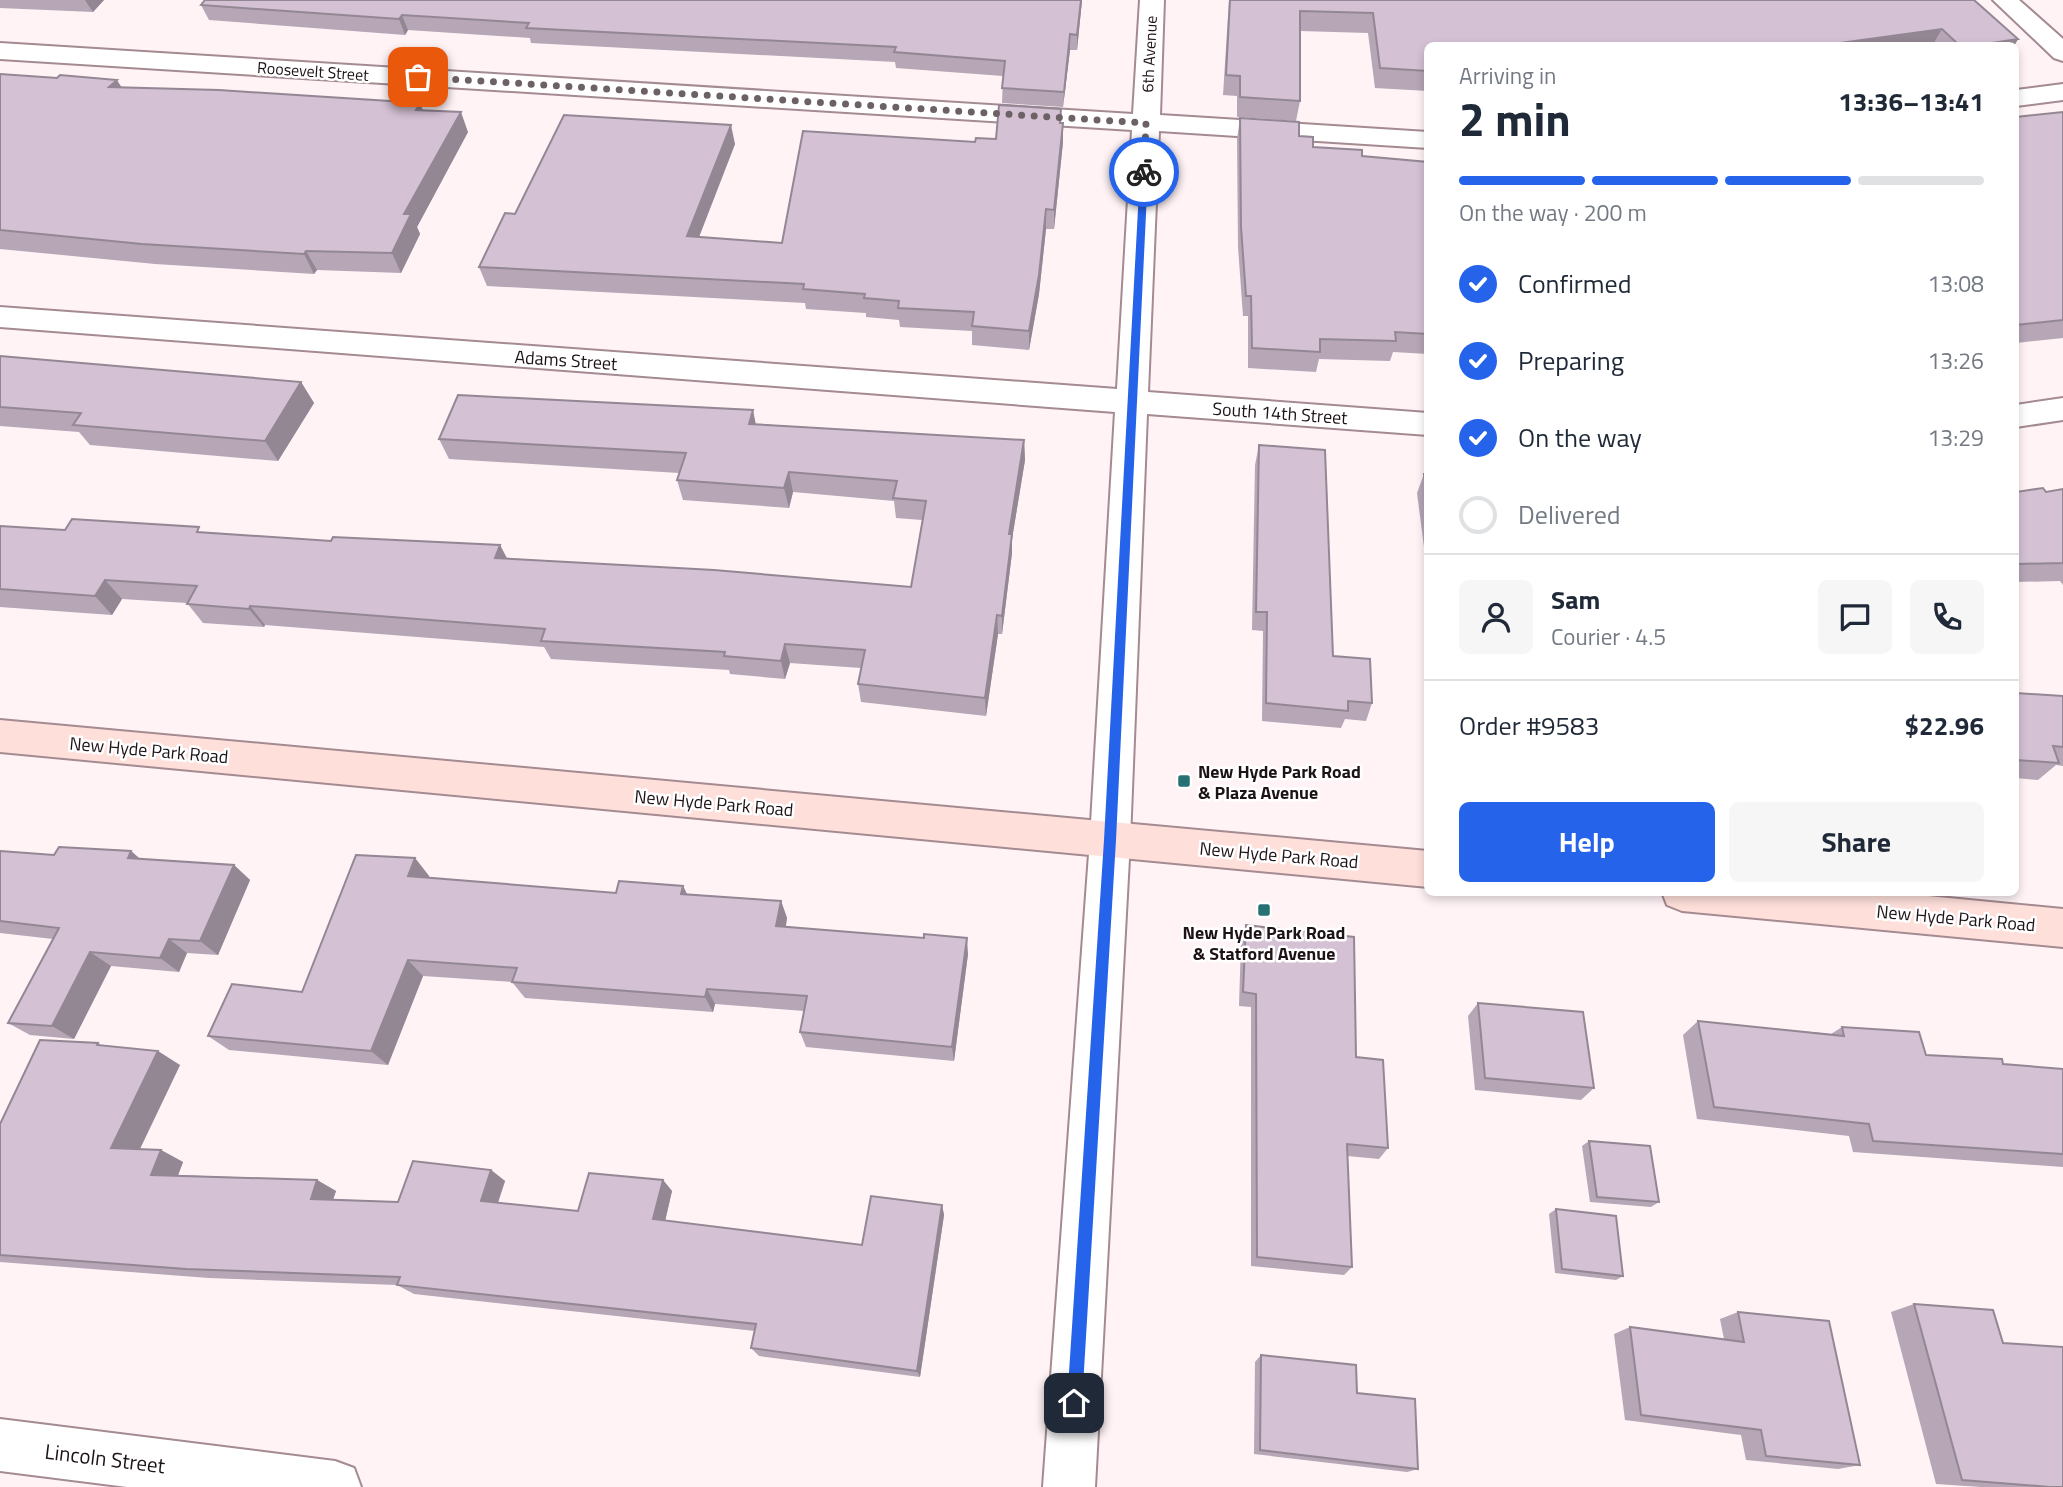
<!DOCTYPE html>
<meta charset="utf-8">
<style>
:root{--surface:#fff;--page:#f6f6f7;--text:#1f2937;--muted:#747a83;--line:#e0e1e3;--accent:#2563eb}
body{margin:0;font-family:"Titillium Web",sans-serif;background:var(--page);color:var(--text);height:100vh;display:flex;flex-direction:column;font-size:26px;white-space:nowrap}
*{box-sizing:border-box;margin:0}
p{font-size:23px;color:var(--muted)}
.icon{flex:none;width:38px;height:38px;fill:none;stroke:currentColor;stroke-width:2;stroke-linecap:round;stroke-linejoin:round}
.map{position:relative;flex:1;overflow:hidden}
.drawer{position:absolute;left:1424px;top:42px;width:595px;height:854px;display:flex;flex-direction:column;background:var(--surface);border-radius:10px;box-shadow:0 4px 10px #0003}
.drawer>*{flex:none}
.pin{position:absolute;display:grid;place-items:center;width:60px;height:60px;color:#fff;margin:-30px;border-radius:14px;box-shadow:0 4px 10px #0006}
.courier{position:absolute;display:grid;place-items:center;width:70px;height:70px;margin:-35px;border:5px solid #2563eb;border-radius:50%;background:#fff;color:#222;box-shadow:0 2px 9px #0007}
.overview em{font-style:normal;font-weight:700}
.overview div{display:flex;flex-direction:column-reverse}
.overview{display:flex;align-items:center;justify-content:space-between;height:119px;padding:0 35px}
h1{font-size:46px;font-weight:700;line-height:52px}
.bar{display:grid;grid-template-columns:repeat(4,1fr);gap:10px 7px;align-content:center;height:84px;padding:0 35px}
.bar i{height:9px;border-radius:5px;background:var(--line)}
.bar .selected{background:var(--accent)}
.bar p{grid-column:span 4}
.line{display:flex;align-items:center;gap:18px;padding:0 35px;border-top:2px solid var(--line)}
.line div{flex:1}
.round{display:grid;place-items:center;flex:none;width:74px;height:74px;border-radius:10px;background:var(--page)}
ol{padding:0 35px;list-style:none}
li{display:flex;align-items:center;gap:21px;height:77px}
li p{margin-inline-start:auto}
li .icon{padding:7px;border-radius:50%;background:var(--accent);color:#fff;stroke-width:4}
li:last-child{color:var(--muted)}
li i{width:38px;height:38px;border:4px solid var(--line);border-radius:50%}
.cta{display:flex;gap:14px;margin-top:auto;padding:14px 35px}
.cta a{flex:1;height:80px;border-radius:10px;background:var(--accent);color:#fff;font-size:28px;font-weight:700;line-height:80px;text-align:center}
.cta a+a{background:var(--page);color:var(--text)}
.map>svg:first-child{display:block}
</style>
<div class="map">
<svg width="2063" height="1487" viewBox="0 0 2063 1487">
<rect width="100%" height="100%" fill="#fff3f6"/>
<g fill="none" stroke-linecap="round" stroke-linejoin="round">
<defs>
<g id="street">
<polygon points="1140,0 1164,0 1160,115 1428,132 1428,148 1159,131 1148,392 1428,413 1428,435 1147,414 1130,840 1095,1487 1043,1487 1090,840 1115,412 0,327 0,307 1117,389 1132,130 0,59 0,43 1133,114"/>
<polygon points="1993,0 2019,0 2063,39 2063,61 2054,58"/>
<polygon points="2063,84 2063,100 2016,106 2016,90"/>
<polygon points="2063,398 2063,420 2016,427 2016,405"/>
<polygon points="0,1419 335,1461 354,1468 361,1487 127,1487 0,1471"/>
</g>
<g id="secondary">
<polygon points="0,720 1428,851 1428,887 0,752"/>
<polygon points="1662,892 1887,892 2063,909 2063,947 1682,911 1667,905"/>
</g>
</defs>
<use href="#street" stroke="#a48a91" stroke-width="4"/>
<use href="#secondary" stroke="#a48a91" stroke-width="4"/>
<use href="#street" fill="#fff" fill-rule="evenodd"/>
<use href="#secondary" fill="#fedfda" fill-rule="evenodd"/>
</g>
<g fill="#b6a6b6">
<polygon points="0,0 104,0 93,12 0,8"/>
<polygon points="205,0 1082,0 1077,50 1070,50 1063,107 1002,103 1003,76 896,68 895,62 531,43 530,38 408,30 405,35 209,20 201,5"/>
<polygon points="1229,0 1974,0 2018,39 2014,46 1428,46 1428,91 1375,88 1368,33 1300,31 1300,101 1296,121 1237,117 1237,96 1223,95"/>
<polygon points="0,74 121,87 423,110 468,132 417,227 420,234 401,273 317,270 314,274 155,264 0,249"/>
<polygon points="2063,112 2063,338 2016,343 2016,117"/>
<polygon points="1240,118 1299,136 1313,147 1362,156 1428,162 1428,354 1393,352 1390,361 1319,359 1316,372 1248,368 1248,316 1243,316 1238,247 1237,139"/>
<polygon points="1061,123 1063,142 1054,229 1046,229 1039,294 1029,350 972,345 972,331 900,327 899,320 866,317 866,313 806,309 805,303 487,286 479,267 515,214 735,144 699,237 782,243 975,142 996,139"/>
<polygon points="0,356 301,382 314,403 278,461 90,445 79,432 0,426"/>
<polygon points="756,424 1024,440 1025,460 1012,539 1012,553 1002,634 998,634 986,716 861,702 858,684 861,668 790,663 785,679 730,674 729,670 551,659 544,647 265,625 264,627 203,623 187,603 122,599 112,615 0,607 0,526 65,530 204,532 331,541 500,545 507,558 911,587 922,520 896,518 894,501 793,492 789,508 683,500 677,480 679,473 449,459 439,439"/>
<polygon points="1259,445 1333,656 1372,703 1366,721 1345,719 1341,728 1262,721 1263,631 1252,630 1255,465"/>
<polygon points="1424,474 1428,474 1428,547 1424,547 1417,493"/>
<polygon points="2063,489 2063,585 2060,581 2016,582 2016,492 2046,492"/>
<polygon points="2016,693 2063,696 2063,766 2056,765 2038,780 2016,778"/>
<polygon points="0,851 54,855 131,851 140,859 234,865 250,880 218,955 187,953 179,972 111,966 74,1039 30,1035 8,1023 53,939 0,933"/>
<polygon points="415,858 429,876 428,878 616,893 683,886 687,894 781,901 787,918 786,926 968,954 954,1061 806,1047 800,1032 804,1011 715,1004 713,1012 525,998 512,982 423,976 388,1065 229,1050 208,1036 302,992"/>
<polygon points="1246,925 1356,1057 1388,1148 1379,1159 1347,1156 1352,1267 1344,1275 1251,1266 1251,1007 1239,1006 1241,940"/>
<polygon points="1478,1003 1594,1088 1581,1100 1475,1090 1468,1016"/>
<polygon points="1698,1021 1831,1034 1842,1027 1926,1055 2003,1064 2063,1069 2063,1167 1853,1152 1849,1136 1697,1119 1683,1035"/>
<polygon points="98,1043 102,1046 180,1065 140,1149 161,1150 183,1162 178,1175 317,1180 336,1191 333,1199 398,1202 491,1170 505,1181 498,1203 578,1211 663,1180 672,1191 665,1221 862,1245 942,1205 944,1215 920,1377 759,1356 751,1348 755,1331 414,1294 397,1285 209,1278 0,1262 0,1124"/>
<polygon points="1589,1141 1659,1202 1651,1207 1590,1202 1582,1146"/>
<polygon points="1556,1209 1623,1276 1616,1280 1555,1273 1549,1214"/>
<polygon points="1914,1304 2003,1343 2063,1487 1981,1487 1936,1484 1891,1312"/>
<polygon points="1738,1312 1860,1465 1838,1469 1746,1460 1741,1435 1625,1420 1614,1334 1630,1327 1724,1339 1720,1319"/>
<polygon points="1261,1355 1357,1393 1418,1469 1407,1472 1254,1454 1255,1362"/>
</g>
<g fill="#948794">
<polygon points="85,0 104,0 93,12"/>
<polygon points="1081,0 1082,0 1077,50 1077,35"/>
<polygon points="402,15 408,30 405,35 399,19"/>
<polygon points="1942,29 1932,46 1818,46"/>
<polygon points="1070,34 1070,50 1063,107 1064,92"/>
<polygon points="2018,39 2014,46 1972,46"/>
<polygon points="117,80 129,99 109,87"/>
<polygon points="420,103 428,122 416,110"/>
<polygon points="461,112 468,132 417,227 420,234 401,273 392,253 404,214"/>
<polygon points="1063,123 1063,142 1054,229 1054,210"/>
<polygon points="731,125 735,144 692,255 687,236"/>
<polygon points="1046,209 1046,229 1039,294 1029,350 1029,331"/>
<polygon points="306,251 317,270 314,274 304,254"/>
<polygon points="301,382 314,403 278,461 265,441"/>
<polygon points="753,410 757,430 749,424"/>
<polygon points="1024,440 1025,460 1012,539 1012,553 1002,634 1002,616 1009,534"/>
<polygon points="789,472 793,492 789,508 784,488"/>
<polygon points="500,545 510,565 495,558"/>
<polygon points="105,580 122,599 112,615 95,596"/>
<polygon points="250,606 265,625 264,627 249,609"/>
<polygon points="997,615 998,634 986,716 985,698"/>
<polygon points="785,644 790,663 785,679 781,661"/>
<polygon points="131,851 149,867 128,858"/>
<polygon points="415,858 429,876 423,894 408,876"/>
<polygon points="234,865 250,880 218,955 200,941"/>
<polygon points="683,886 691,903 681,894"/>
<polygon points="781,901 787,918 783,942 776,926"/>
<polygon points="967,938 968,954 954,1061 952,1047"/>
<polygon points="169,939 187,953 179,972 160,958"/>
<polygon points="90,952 111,966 74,1039 52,1026"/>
<polygon points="408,960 423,976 388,1065 371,1051"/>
<polygon points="707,989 715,1004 713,1012 705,997"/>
<polygon points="158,1051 180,1065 135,1159 111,1148"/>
<polygon points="161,1150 183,1162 174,1186 151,1175"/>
<polygon points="491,1170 505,1181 495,1211 481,1201"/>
<polygon points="317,1180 336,1191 330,1209 311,1199"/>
<polygon points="663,1180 672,1191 663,1230 653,1219"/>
<polygon points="942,1205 944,1215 920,1377 917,1371"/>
</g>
<g fill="#d4c1d4" stroke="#948794" stroke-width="2">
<polygon points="205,0 1081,0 1077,35 1070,34 1064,92 1002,88 1005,61 894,52 896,47 526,28 529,23 402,15 399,19 201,5"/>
<polygon points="1230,0 1974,0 2018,39 1972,46 1960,46 1942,29 1818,46 1428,46 1428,71 1380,68 1373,13 1300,11 1300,101 1240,97 1240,76 1226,75"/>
<polygon points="0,74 57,78 60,75 117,80 109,87 219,90 420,103 416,110 461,112 404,214 411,214 392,253 306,251 304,254 142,244 0,230"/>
<polygon points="999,105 1061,109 1060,123 1063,123 1054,210 1046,209 1039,275 1029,331 972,326 974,312 898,308 899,301 864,298 865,294 803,289 804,284 479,267 505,213 515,214 564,115 731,125 687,236 782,243 803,131 975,142 976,138 996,139"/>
<polygon points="2063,112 2063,320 2016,325 2016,117"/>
<polygon points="1240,118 1299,122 1299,136 1313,137 1313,147 1362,150 1362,156 1428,162 1428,334 1395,332 1396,341 1320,339 1320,352 1252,348 1251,296 1246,296 1241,227"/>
<polygon points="0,356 301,382 265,441 73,425 81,413 0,407"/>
<polygon points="458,395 753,410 749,424 1024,440 1009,534 1012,534 1002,616 997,615 985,698 858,684 865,650 785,644 781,661 724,656 725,652 541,641 545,629 250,606 249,609 187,604 197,586 105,580 95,596 0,589 0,526 65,530 72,519 199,527 197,532 331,541 333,537 500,545 495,558 714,570 911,587 926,501 893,498 897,481 789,472 784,488 677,480 686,453 439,439"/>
<polygon points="1259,445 1325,450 1333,656 1370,659 1372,703 1348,701 1348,711 1266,703 1267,612 1256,612"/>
<polygon points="1424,474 1428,474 1428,503"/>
<polygon points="2043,488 2046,492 2063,489 2063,563 2016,564 2016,492"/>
<polygon points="2016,693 2063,696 2063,747 2053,746 2059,763 2016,760"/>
<polygon points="59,847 131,851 128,858 234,865 200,941 169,939 160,958 90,952 52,1026 8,1023 59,928 0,921 0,851 54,855"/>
<polygon points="356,855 415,858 408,876 616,893 619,881 683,886 681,894 781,901 776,926 924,938 924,934 967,938 952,1047 800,1032 807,996 707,989 705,997 512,982 517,968 408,960 371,1051 208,1036 232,984 302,992"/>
<polygon points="1246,925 1354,937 1356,1057 1383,1060 1388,1148 1347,1144 1352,1267 1257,1257 1256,994 1243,992"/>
<polygon points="1478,1003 1583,1012 1594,1088 1485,1078"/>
<polygon points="1698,1021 1844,1036 1842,1027 1919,1032 1926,1055 2002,1059 2003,1064 2063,1069 2063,1154 1873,1141 1869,1124 1714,1107"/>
<polygon points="40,1040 98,1043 97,1045 158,1051 111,1148 161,1150 151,1175 317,1180 311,1199 398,1202 413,1161 491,1170 481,1201 578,1211 589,1173 663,1180 653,1219 862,1245 871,1196 942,1205 917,1371 751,1348 756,1324 397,1285 400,1277 186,1269 0,1255 0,1124"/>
<polygon points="1589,1141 1650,1146 1659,1202 1597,1197"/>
<polygon points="1556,1209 1616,1216 1623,1276 1562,1269"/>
<polygon points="1914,1304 1993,1310 2003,1343 2063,1347 2063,1487 2050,1487 1962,1480"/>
<polygon points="1738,1312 1829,1321 1860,1465 1766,1456 1761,1430 1641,1415 1630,1327 1744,1342"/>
<polygon points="1261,1355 1356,1365 1357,1393 1415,1399 1418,1469 1260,1450"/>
</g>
<polygon fill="#2563eb" points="1144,170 1148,172 1116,840 1082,1403 1080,1409 1074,1411 1069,1409 1067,1403 1104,840 1140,172"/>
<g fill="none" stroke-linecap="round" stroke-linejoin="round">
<polyline stroke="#6c6164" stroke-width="7" stroke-dasharray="0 12.6" points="418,77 1146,123 1144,172"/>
</g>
<g fill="#277173" stroke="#fff" stroke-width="2.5">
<rect x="1177" y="774" width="14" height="14" rx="3.5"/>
<rect x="1257" y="903" width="14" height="14" rx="3.5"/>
</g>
<g text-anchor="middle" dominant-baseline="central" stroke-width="5" stroke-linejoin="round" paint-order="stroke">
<g font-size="16" fill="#1d1316" stroke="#fff">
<text transform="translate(1149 54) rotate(-87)">6th Avenue</text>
<text transform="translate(313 71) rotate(4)">Roosevelt Street</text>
</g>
<g font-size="18" fill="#1d1316" stroke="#fff">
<text transform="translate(566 360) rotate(4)">Adams Street</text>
<text transform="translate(1280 413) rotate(4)">South 14th Street</text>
<text transform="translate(149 750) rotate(5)">New Hyde Park Road</text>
<text transform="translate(714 803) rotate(5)">New Hyde Park Road</text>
<text transform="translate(1279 855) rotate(5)">New Hyde Park Road</text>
<text transform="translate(1956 918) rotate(5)">New Hyde Park Road</text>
</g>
<g font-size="18" font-weight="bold" fill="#1d1316" stroke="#fff" text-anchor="start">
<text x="1198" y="771">New Hyde Park Road<tspan x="1198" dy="21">&amp; Plaza Avenue</tspan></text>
<text x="1264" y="932" text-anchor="middle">New Hyde Park Road<tspan x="1264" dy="21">&amp; Statford Avenue</tspan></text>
</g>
<g font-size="21" fill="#1d1316" stroke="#fff">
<text transform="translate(105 1458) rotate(7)">Lincoln Street</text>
</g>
</g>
</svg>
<div class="pin" style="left:418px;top:77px;background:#ea580c"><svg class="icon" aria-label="bag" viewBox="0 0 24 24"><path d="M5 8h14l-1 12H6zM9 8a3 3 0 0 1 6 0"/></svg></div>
<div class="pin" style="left:1074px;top:1403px;background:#1f2937"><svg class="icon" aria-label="home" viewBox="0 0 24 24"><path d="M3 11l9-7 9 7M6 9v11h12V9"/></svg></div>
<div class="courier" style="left:1144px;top:172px"><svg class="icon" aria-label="bike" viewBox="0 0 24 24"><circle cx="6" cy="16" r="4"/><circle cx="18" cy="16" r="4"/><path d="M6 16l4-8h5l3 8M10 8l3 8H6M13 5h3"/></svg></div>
<section class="drawer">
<div class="overview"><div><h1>2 min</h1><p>Arriving in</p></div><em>13:36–13:41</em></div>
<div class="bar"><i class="selected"></i><i class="selected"></i><i class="selected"></i><i></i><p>On the way · 200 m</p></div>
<ol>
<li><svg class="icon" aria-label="check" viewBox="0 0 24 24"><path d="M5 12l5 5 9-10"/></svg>Confirmed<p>13:08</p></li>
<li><svg class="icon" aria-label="check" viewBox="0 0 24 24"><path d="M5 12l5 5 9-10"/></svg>Preparing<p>13:26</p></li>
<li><svg class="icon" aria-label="check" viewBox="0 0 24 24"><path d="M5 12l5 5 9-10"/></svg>On the way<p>13:29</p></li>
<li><i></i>Delivered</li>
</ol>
<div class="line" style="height:126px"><a class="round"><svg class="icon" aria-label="person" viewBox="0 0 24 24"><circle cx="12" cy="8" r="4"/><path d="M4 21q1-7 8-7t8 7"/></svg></a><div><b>Sam</b><p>Courier · 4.5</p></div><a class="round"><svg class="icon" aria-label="chat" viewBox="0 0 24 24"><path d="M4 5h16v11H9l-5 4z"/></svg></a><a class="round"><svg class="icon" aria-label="phone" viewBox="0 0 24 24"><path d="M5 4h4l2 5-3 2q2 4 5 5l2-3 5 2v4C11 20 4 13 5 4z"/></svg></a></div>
<div class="line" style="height:91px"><div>Order #9583</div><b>$22.96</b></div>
<div class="cta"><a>Help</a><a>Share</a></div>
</section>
</div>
